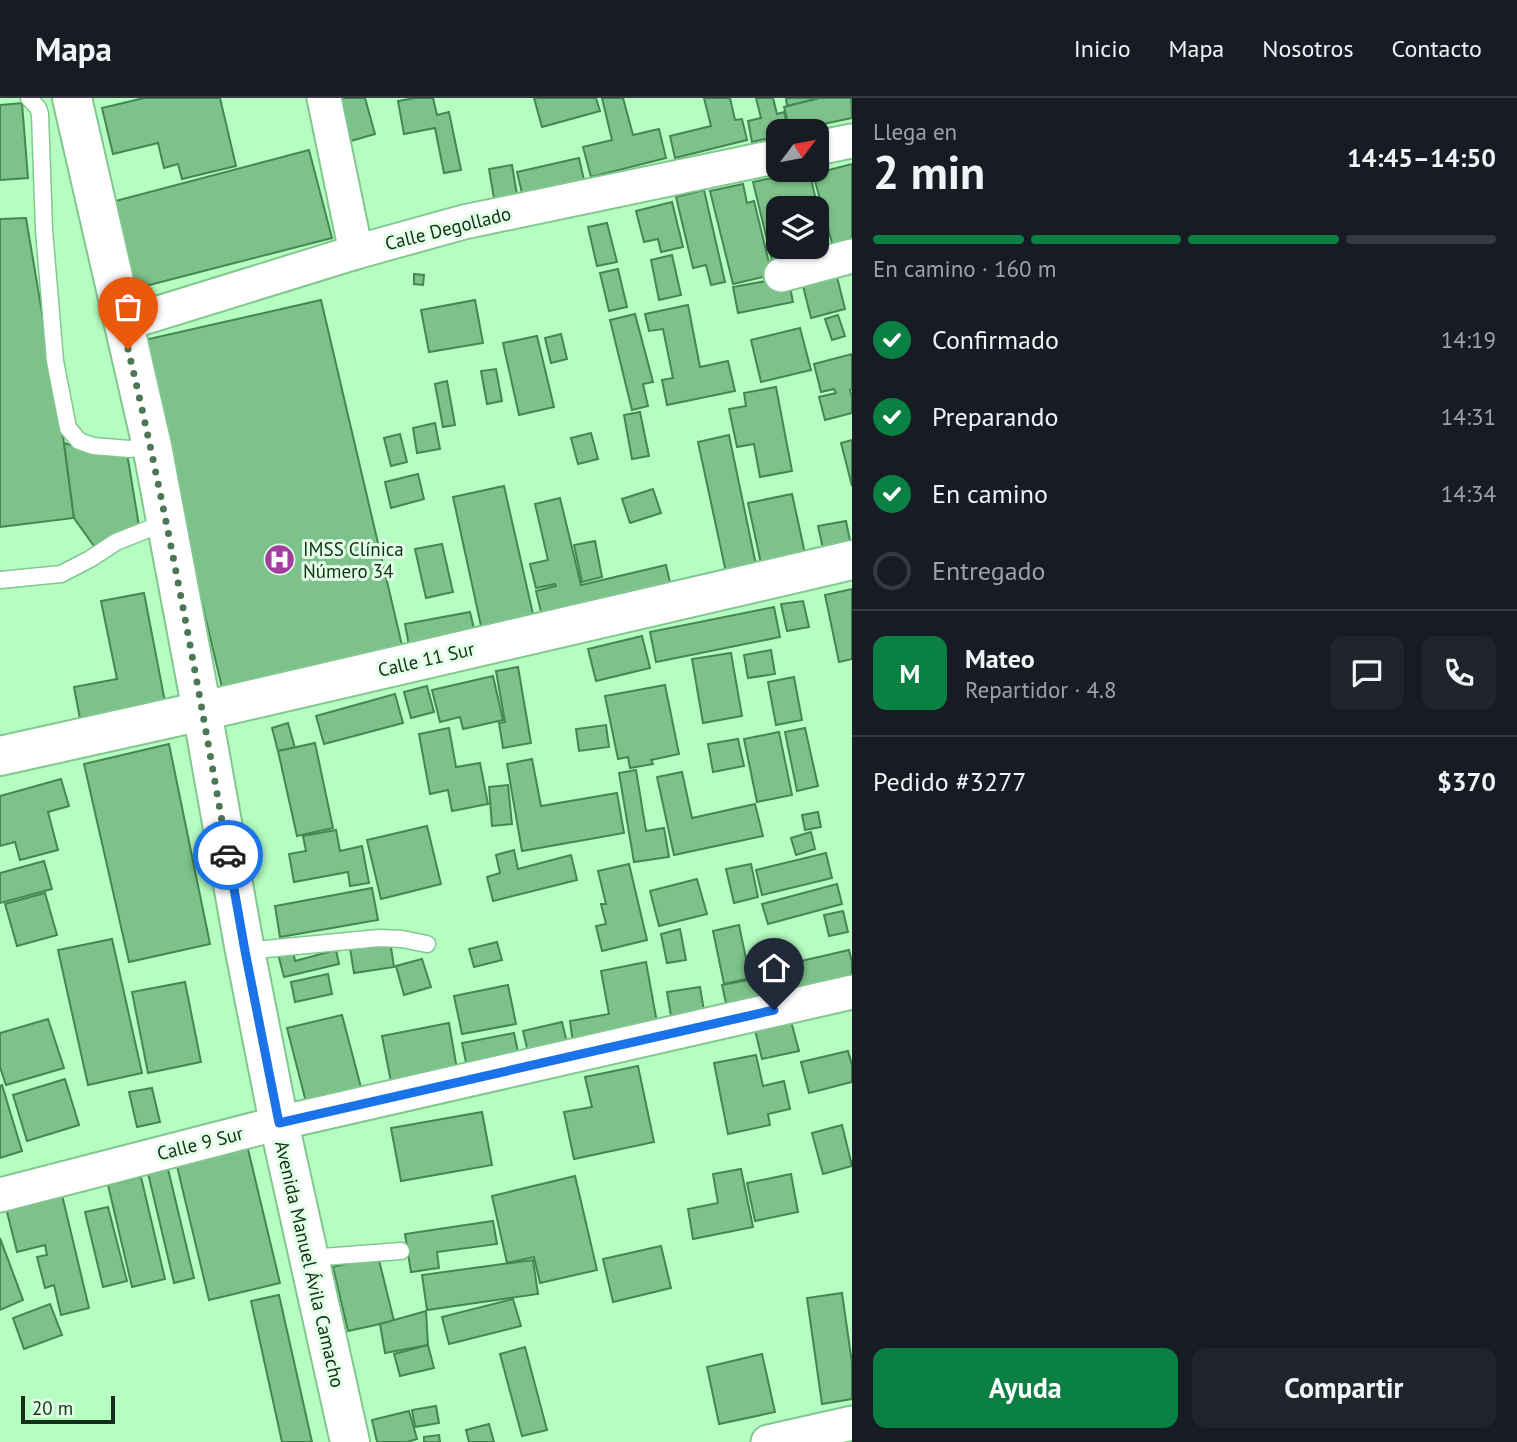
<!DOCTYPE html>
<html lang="es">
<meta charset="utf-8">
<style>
:root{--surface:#171b24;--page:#20242c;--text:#f1f3f6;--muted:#9ea1a6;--line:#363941;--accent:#0b8043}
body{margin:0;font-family:"PT Sans",sans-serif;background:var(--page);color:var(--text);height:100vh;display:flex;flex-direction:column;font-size:26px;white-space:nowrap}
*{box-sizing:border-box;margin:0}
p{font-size:23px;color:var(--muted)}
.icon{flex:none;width:38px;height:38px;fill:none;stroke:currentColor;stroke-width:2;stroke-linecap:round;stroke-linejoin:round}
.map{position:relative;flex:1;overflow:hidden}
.sheet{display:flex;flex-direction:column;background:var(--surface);width:665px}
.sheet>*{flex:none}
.needle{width:46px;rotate:58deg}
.fabs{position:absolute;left:766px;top:21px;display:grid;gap:14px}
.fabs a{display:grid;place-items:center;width:63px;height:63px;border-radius:14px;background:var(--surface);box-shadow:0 2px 5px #0004;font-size:35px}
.scale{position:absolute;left:21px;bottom:18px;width:94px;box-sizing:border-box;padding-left:7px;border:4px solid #132f19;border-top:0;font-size:19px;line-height:24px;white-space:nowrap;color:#132f19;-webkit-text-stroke:5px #e3ffe7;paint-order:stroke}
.pin{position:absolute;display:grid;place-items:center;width:60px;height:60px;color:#fff;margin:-72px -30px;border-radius:50% 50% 50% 0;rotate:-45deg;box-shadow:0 0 7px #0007}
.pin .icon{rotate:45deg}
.courier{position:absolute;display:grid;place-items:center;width:70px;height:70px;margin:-35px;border:5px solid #1a73e8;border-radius:50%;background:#fff;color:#222;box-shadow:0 2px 9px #0007}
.overview em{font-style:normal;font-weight:600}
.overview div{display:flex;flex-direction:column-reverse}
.overview{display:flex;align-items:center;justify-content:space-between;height:119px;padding:0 21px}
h1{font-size:46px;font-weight:600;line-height:52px}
.bar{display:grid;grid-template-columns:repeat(4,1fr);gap:10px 7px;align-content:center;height:84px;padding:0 21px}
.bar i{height:9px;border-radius:5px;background:var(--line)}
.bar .selected{background:var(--accent)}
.bar p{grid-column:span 4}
.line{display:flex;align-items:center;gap:18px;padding:0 21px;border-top:2px solid var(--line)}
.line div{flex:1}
.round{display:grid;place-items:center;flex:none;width:74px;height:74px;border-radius:14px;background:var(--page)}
ol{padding:0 21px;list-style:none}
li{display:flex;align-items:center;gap:21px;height:77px}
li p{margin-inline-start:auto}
li .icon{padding:7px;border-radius:50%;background:var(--accent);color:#fff;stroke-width:4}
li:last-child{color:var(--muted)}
li i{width:38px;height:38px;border:4px solid var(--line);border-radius:50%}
.primary-button{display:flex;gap:14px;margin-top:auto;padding:14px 21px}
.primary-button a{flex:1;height:80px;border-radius:14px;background:var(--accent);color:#fff;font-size:28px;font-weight:600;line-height:80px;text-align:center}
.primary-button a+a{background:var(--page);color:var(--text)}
header{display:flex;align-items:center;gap:42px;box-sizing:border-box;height:98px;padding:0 35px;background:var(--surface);border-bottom:2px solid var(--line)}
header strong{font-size:33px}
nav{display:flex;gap:38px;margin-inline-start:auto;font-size:24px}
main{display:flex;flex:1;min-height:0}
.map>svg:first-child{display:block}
</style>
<header>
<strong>Mapa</strong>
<nav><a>Inicio</a><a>Mapa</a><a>Nosotros</a><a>Contacto</a></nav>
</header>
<main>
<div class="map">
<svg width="852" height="1344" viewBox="0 0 852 1344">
<rect width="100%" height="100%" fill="#b6fdc2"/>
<g fill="#7dc28a" stroke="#448753" stroke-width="2" fill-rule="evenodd">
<polygon points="144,0 220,0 236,68 182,81 178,66 164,70 158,45 113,56 102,10"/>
<polygon points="332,0 365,0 375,36 344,45"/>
<polygon points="415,0 433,0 437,17 449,14 461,72 444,75 435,30 404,36 398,3"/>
<polygon points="534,0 596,0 600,13 542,29"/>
<polygon points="602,0 623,0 633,37 659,31 666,60 591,79 583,49 612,42"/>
<polygon points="704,0 730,0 735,22 742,21 747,42 675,60 670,38 711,28"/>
<polygon points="756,0 773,0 777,16 784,14 789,33 779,33 779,38 752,44 748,23 761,20"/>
<polygon points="786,0 820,0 787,8"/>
<polygon points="820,0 851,0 852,20 790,33 784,9"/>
<polygon points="22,5 28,80 0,82 0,7"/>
<polygon points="309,52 332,140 130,192 108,105"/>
<polygon points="579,60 584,82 522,95 517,74"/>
<polygon points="852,66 852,147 834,152 813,76"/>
<polygon points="512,67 517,97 494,100 489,71"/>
<path d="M809 72 829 158 774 171 753 84ZM779 110H817V149H779Z"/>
<polygon points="743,86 747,105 754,103 772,177 733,186 710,93"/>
<polygon points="704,92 725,184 711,187 706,167 693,170 676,99"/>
<polygon points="672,104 683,149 661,154 658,141 644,144 636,113"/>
<polygon points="26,120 64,345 74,420 0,429 0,121"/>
<polygon points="607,125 617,164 597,168 588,129"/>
<polygon points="672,157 681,197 659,202 651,162"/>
<polygon points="834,167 845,211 811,220 800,176"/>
<polygon points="618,171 627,209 609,213 600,175"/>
<polygon points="414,176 424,177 423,187 414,186"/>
<polygon points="788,179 793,204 738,215 733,189"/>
<polygon points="321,202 404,556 224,598 140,243"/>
<polygon points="475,202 483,245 429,254 421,212"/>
<polygon points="688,207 700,269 728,263 735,293 667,307 662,282 673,280 663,231 649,233 645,216"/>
<polygon points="635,216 653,284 643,286 648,308 632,312 610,222"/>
<polygon points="838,217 845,238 832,242 825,221"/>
<polygon points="800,230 811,272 761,284 751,242"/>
<polygon points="561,236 567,261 551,265 545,240"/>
<polygon points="537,238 554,309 519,317 503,245"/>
<polygon points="852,256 852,291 850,292 852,299 852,315 825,322 819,299 836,295 834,291 821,294 814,266"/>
<polygon points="496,271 502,303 487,306 481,273"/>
<polygon points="447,283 455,327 443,329 435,286"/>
<polygon points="776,289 792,373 760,379 754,346 737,349 729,311 746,308 744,295"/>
<polygon points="640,314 649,358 632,361 624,317"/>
<polygon points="435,325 440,351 417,355 413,330"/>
<polygon points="591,335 598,361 578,366 571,340"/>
<polygon points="400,336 407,364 391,368 384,340"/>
<polygon points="729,337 757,472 727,479 698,344"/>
<polygon points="852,342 852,388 841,345"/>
<polygon points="64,345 77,349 127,355 139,428 94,448 74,420"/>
<polygon points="418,376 424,401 391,410 385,384"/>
<polygon points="504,388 535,525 483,537 453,399"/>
<polygon points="653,391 661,415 630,425 622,401"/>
<polygon points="792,396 806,460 762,470 748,405"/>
<polygon points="560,400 581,487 666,467 672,493 543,522 536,493 556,488 555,486 536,490 530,466 548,462 535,406"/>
<polygon points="846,423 851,448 824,455 818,428"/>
<polygon points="595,443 602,479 582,484 574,447"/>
<polygon points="442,446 453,494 426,500 415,451"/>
<polygon points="852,491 852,561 839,564 825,497"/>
<polygon points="144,495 165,604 80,621 74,589 117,581 101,503"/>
<polygon points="803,503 809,529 787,533 781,506"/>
<polygon points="774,509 780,539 656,564 650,534"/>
<polygon points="470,514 476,539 410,553 405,526"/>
<polygon points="642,538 650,570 596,583 588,551"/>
<polygon points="771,552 775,576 748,580 744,557"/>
<polygon points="731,555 742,618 703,625 692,561"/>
<polygon points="518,569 531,645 503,650 499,625 505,624 496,573"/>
<polygon points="493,578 503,622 463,631 460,619 440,624 432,592"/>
<polygon points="794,579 802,622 776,627 768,584"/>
<polygon points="665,587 679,656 651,662 653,666 630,670 628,659 618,661 605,598"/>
<polygon points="427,588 434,614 411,620 404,594"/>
<polygon points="395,596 403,625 324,646 316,618"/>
<polygon points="288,625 295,650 278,653 272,630"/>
<polygon points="606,627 609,649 579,653 576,631"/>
<polygon points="449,630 456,669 480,665 488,706 452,713 448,692 430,696 419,636"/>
<polygon points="805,630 818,688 797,693 785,634"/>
<polygon points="779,634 792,697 757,704 744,641"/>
<polygon points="738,641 744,668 713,674 708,646"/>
<polygon points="315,645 333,730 297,738 278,653"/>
<polygon points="169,646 210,846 129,864 84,666"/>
<polygon points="532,661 541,708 617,695 624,735 522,753 507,666"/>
<polygon points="636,672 646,733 664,730 669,759 634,764 619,675"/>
<polygon points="682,674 692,720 755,706 763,738 674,757 657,679"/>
<polygon points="61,681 69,708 48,714 58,752 20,762 15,744 0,748 0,698"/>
<polygon points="508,687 512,726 492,728 489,689"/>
<polygon points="818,714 821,729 805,732 802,717"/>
<polygon points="427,728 441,786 381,801 367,742"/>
<polygon points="336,732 340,753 362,748 369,785 350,788 348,774 294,784 289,756 306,753 303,738"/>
<polygon points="811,734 815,751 796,757 791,740"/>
<polygon points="514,752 518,771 571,757 577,782 493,803 487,779 500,775 496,757"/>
<polygon points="826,755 832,780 762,797 756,772"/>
<polygon points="44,763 52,791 0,805 0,775"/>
<polygon points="629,766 647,842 602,853 596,828 606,826 601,806 606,806 598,773"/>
<polygon points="751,766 758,799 734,805 726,771"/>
<polygon points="697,781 707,816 659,828 650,793"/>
<polygon points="837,786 842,806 768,826 762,806"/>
<polygon points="372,790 378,822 280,839 275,808"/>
<polygon points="45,795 57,837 17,848 5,806"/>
<polygon points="843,813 848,834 829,838 824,817"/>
<polygon points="739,827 750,880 724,886 713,833"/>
<polygon points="680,831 686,862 667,865 661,836"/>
<polygon points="112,841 142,975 88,987 58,852"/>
<polygon points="390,843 394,869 354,875 350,850"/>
<polygon points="497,844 502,862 474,869 469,851"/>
<polygon points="292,848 295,863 336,852 339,866 284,879 277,852"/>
<polygon points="849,852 852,864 852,886 796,899 788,866"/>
<polygon points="422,861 431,889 404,897 396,868"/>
<polygon points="646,864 658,930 573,945 570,923 609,916 601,873"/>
<polygon points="785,875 791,906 729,919 722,887"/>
<polygon points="328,876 332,896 295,904 291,884"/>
<polygon points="185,884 201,964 148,975 132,894"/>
<polygon points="508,887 516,926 462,936 454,898"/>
<polygon points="700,889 705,919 672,924 667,894"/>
<polygon points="342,917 363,997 308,1012 287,930"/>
<polygon points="48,921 64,970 6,987 0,969 0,935"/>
<polygon points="791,923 799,953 762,961 755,932"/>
<polygon points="562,924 567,945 528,954 523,933"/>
<polygon points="449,925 458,977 392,989 382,938"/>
<polygon points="514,935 519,959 467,969 462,945"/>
<polygon points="848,953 852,967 852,984 809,995 801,964"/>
<polygon points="756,957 763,988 784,983 790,1011 768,1016 770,1027 728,1036 714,965"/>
<polygon points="638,968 654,1044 574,1061 564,1014 592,1009 585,979"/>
<polygon points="65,981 79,1027 27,1043 13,997"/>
<polygon points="2,987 22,1053 0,1060 0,988"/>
<polygon points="152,990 160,1024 137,1029 129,994"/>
<polygon points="482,1014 492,1067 401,1083 391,1030"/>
<polygon points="842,1027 852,1068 823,1076 812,1035"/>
<polygon points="247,1047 280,1185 209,1202 176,1064"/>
<polygon points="168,1071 194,1180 174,1185 148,1075"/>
<polygon points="741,1071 753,1129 693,1141 688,1111 718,1105 713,1076"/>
<polygon points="791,1076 798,1114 755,1123 747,1085"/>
<polygon points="575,1078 597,1172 540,1185 534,1159 507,1165 492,1098"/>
<polygon points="141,1079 165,1181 132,1189 108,1087"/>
<polygon points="62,1097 89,1210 61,1217 54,1187 45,1190 37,1159 47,1157 45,1147 17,1154 6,1110"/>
<polygon points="108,1109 127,1183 103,1189 85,1114"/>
<polygon points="493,1123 497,1146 437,1154 439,1170 411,1174 405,1136"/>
<polygon points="0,1140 23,1202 0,1212"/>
<polygon points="661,1148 671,1190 613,1204 603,1161"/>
<polygon points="378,1158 394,1223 348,1233 333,1169"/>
<polygon points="533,1162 538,1196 427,1212 422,1177"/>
<polygon points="842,1195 852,1265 852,1301 822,1306 807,1200"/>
<polygon points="279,1197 312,1344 282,1344 251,1203"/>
<polygon points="513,1201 521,1228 449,1246 442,1219"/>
<polygon points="50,1206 62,1237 24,1251 13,1220"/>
<polygon points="426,1213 428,1247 385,1255 380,1226"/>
<polygon points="428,1247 434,1270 400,1278 394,1256"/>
<polygon points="525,1249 547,1332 522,1338 500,1256"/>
<polygon points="762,1256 775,1314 719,1326 707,1269"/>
<polygon points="436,1308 439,1325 415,1329 412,1312"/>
<polygon points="409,1313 417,1341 407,1344 377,1344 372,1322"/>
<polygon points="489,1326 494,1344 469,1344 466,1332"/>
<polygon points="439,1337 440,1344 424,1344 424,1339"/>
</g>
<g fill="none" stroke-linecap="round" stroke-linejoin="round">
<defs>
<g id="service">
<polyline points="29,0 38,10 40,16 44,132 55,263 68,330 79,343 93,348 129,351 152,348"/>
<polyline points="0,482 61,476 90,461 116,444 166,424"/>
<polyline points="245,853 379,840 402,841 427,846"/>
<polyline points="309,1160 401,1153"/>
</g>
<g id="minor">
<polyline points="324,0 356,154"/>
<polyline points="817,50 852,43"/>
<polyline points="781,177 852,158"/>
<polyline points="123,226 356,154 464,124 779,58"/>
<polyline points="0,1097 279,1025 852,894"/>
<polyline points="768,1344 852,1325"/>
</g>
<polyline id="tertiary" points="0,658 202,613 852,462"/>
<polyline id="secondary" points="72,0 152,348 202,613 245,853 279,1025 350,1344"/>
</defs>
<use href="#service" stroke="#82c78f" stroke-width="19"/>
<use href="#minor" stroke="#82c78f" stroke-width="37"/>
<use href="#tertiary" stroke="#82c78f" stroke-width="42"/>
<use href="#secondary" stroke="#82c78f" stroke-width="42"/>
<use href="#service" stroke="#fff" stroke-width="16"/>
<use href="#minor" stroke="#fff" stroke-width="33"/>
<use href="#tertiary" stroke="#fff" stroke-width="38"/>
<use href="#secondary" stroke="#fff" stroke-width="38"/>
</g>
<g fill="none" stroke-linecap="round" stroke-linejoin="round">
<path stroke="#4c7754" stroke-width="7" stroke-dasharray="0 12.6" d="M128 251C168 418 198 588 228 757"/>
<polyline stroke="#1a73e8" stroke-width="9" points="228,757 245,853 279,1025 774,912"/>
</g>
<defs>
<symbol id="hospital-disc" viewBox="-11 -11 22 22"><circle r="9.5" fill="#a43da0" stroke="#e3ffe7"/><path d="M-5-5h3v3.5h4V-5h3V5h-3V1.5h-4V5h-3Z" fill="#fff"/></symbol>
</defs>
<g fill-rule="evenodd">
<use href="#hospital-disc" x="262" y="444" width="35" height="35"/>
</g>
<g text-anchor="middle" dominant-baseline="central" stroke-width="6" stroke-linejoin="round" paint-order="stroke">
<g font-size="19" fill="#132f19" stroke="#e3ffe7">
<text transform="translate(448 130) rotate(-14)">Calle Degollado</text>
<text transform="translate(426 561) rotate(-13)">Calle 11 Sur</text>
<text transform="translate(200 1045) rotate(-14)">Calle 9 Sur</text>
<text transform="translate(310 1166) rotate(77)">Avenida Manuel Ávila Camacho</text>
</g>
<g font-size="19" fill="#132f19" stroke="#e3ffe7" text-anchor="start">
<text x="303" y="451">IMSS Clínica<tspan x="303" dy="22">Número 34</tspan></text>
</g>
</g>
</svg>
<div class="fabs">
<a><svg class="needle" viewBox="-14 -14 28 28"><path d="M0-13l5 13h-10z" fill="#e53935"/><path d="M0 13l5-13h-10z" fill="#9ea1a6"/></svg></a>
<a><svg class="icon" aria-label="layers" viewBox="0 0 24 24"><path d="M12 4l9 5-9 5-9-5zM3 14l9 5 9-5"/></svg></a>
</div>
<div class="scale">20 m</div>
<div class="pin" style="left:128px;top:251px;background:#ea580c"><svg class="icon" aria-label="bag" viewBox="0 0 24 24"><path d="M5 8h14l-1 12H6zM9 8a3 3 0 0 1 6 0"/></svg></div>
<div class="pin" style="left:774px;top:912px;background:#1f2937"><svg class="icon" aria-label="home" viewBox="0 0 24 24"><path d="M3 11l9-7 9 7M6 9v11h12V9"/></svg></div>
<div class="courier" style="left:228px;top:757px"><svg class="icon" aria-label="car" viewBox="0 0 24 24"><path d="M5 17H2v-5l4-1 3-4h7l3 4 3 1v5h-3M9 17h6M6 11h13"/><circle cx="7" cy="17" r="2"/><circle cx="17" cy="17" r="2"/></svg></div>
</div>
<section class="sheet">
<div class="overview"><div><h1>2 min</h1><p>Llega en</p></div><em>14:45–14:50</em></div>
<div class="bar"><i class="selected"></i><i class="selected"></i><i class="selected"></i><i></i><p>En camino · 160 m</p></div>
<ol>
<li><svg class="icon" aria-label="check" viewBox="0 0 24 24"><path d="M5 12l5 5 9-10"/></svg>Confirmado<p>14:19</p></li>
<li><svg class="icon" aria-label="check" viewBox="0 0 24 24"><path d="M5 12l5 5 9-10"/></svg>Preparando<p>14:31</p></li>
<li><svg class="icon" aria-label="check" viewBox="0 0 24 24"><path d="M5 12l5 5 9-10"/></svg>En camino<p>14:34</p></li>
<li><i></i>Entregado</li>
</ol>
<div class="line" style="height:126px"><b class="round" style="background:var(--accent);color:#fff">M</b><div><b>Mateo</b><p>Repartidor · 4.8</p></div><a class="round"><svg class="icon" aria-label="chat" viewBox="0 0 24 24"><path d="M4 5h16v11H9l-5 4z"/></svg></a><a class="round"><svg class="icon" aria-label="phone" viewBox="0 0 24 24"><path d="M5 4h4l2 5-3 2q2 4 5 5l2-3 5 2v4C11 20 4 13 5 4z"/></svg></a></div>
<div class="line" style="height:91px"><div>Pedido #3277</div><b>$370</b></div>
<div class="primary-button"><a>Ayuda</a><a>Compartir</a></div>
</section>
</main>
